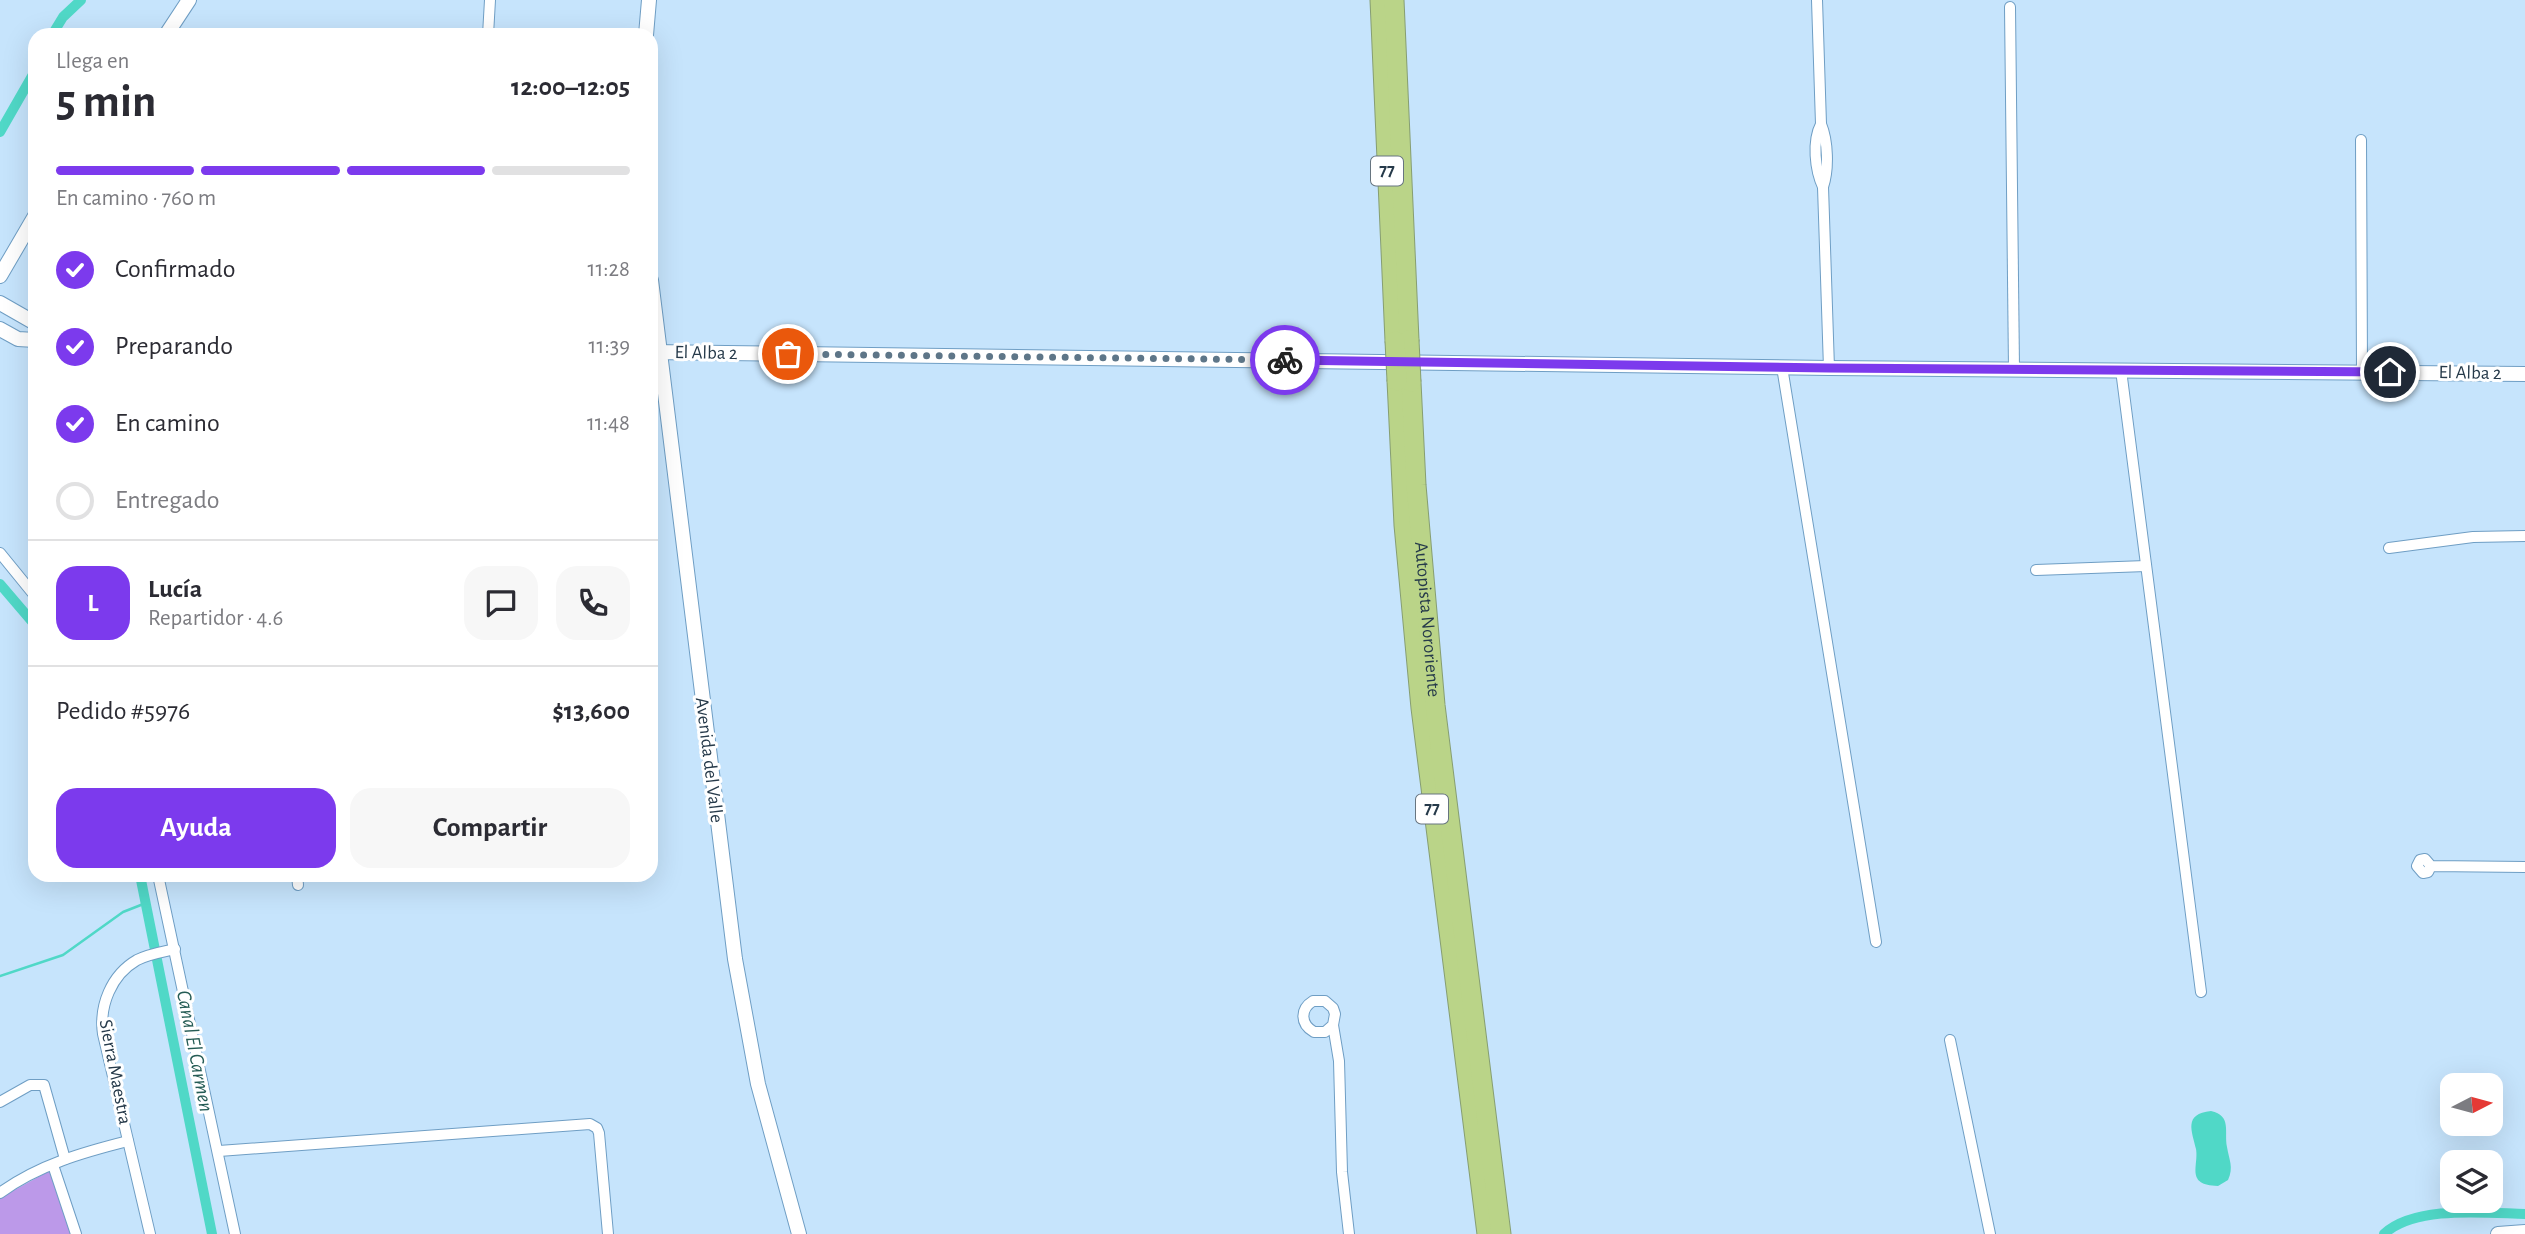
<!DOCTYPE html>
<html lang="es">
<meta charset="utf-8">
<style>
:root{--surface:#fff;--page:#f7f7f7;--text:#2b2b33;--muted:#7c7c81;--line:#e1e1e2;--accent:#7c3aed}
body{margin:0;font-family:"Alegreya Sans",sans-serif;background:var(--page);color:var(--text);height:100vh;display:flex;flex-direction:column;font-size:26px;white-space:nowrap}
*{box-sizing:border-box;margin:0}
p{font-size:23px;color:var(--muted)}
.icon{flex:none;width:38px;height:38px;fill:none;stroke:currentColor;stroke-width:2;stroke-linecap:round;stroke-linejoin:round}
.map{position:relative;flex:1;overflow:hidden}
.side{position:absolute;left:28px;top:28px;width:630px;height:854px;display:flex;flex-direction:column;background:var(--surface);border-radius:21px;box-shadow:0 7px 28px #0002}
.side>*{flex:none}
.needle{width:46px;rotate:84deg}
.fabs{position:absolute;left:2440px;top:1073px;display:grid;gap:14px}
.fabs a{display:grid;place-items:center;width:63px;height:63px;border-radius:14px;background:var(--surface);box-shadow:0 7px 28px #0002;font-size:35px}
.pin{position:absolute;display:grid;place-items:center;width:60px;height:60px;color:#fff;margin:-30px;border:4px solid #fff;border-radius:50%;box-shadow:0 2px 7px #0007}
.courier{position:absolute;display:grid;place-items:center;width:70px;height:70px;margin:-35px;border:5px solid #7c3aed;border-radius:50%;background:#fff;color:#222;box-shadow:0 2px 9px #0007}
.head em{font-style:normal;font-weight:600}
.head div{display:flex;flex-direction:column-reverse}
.head{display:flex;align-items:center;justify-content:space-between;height:119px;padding:0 28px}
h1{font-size:46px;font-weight:600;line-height:52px}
.bar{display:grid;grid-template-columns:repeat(4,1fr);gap:10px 7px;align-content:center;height:84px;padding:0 28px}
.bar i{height:9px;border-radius:5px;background:var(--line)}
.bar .selected{background:var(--accent)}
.bar p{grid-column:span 4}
.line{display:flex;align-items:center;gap:18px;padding:0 28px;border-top:2px solid var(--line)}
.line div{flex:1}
.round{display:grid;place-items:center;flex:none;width:74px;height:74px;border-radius:21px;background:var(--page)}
ol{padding:0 28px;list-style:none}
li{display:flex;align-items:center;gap:21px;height:77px}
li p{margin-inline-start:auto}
li .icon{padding:7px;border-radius:50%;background:var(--accent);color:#fff;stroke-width:4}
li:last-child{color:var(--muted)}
li i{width:38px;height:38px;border:4px solid var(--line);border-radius:50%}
.cta{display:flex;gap:14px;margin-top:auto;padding:14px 28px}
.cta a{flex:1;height:80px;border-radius:21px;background:var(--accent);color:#fff;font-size:28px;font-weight:600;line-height:80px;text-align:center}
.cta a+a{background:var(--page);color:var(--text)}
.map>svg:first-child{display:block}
</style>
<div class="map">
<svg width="2525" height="1234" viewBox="0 0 2525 1234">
<rect width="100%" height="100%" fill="#c6e4fc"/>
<polygon fill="#bc99e9" points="51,1170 71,1234 0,1234 0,1198"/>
<path fill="#50d8c7" d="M2211 1111C2232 1116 2224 1131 2227 1147 2229 1160 2234 1167 2228 1180L2218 1186C2185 1185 2199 1166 2196 1149 2192 1131 2183 1114 2211 1111Z"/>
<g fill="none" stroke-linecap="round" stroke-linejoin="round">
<polyline stroke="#50d8c7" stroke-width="2.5" points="0,976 63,955 123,912 146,903"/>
<g stroke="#50d8c7" stroke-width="10">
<polyline points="52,35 63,17 81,0"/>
<polyline points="0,132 35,71"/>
<polyline points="0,584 35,625"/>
<polyline points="140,875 212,1234"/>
<path d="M2384 1234C2415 1205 2486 1213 2525 1214"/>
</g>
<defs>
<g id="minor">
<path d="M1817 0 1821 124C1828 141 1829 169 1823 187L1829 368"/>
<polyline points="2010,7 2014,369"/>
<polyline points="488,35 490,0"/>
<path d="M1821 124C1812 141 1815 170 1823 187"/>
<polyline points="2361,140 2362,371"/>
<polyline points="1782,367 1876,942"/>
<polyline points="2121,370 2201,992"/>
<polyline points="2389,548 2473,537 2525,536"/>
<polyline points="0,553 35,596"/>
<polyline points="2036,570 2146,566"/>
<polyline points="2431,866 2428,872 2423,873 2417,866 2420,860 2425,859 2431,866 2525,867"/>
<polyline points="158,875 235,1234"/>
<polyline points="297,875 298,885"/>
<path d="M1333 1025 1325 1032H1314C1300 1024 1300 1009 1313 1001H1325L1333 1008 1335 1014 1333 1025 1339 1061 1342 1172 1349 1234"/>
<polyline points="1950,1040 1990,1234"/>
<polyline points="0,1102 30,1085 44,1085 65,1159"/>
<polyline points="219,1151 590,1124 597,1128 599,1133 608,1234"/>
<polyline points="53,1165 76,1234"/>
<path d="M0 1193C38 1165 84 1152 128 1141"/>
<path d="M150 1234 103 1034C99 1006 111 975 137 960 148 954 162 952 175 949"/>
</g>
<g id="tertiary">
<polyline points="166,35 189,0"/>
<polyline points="646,35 649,0"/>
<polyline points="0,276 35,216"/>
<polyline points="651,280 735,959 758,1084 799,1234"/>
<polyline points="0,303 35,323"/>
<polyline points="0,329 18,339 35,340"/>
<polyline points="651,352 1829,368 2525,374"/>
<polyline points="2498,1234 2525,1232"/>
</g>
<g id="motorway">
<polyline points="1380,0 1395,341"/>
<polyline points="1394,0 1409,340"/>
<polyline points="1397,381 1404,525 1421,708 1487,1234"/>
<path id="s1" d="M1411 382 1416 485 1435 705 1501 1234"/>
</g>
</defs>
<use href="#minor" stroke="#6f9ec4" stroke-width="12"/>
<use href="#tertiary" stroke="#6f9ec4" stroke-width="16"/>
<use href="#motorway" stroke="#869e72" stroke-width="21"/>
<use href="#minor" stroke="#fff" stroke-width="10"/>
<use href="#tertiary" stroke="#fff" stroke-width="14"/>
<use href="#motorway" stroke="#bad488" stroke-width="19"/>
<defs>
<g id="motorway-bridge">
<polyline points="1409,340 1411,382"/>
<polyline points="1395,341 1397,381"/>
</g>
</defs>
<use href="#motorway-bridge" stroke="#869e72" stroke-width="21" stroke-linecap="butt"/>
<use href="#motorway-bridge" stroke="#bad488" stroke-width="19"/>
</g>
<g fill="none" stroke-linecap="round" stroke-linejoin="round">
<polyline stroke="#5e7688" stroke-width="7" stroke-dasharray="0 12.6" points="788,354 1285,360"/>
<polyline stroke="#7c3aed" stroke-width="9" points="1285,360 1829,368 2390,372"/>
</g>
<g text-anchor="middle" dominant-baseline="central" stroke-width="6" stroke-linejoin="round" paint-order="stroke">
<g fill="#fff" stroke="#677580" stroke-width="2">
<rect x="1371" y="156.5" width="32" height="29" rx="5"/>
<rect x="1416" y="794.5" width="32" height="29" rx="5"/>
</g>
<g font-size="18" font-weight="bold" fill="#263a4a">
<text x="1387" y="171">77</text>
<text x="1432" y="809">77</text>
</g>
<g font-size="19" fill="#263a4a" stroke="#fff">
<text transform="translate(706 353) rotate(1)">El Alba 2</text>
<text transform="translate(2470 373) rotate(1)">El Alba 2</text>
<text stroke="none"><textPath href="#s1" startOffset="238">Autopista Nororiente</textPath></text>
<text transform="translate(709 760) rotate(83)">Avenida del Valle</text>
<text transform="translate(115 1072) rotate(79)">Sierra Maestra</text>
</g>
<g font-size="21" font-style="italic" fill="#255c55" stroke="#fff">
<text transform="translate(195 1051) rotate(79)">Canal El Carmen</text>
</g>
</g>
</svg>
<div class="fabs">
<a><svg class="needle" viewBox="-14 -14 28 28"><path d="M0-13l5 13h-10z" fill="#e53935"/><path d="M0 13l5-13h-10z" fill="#7c7c81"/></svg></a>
<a><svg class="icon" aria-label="layers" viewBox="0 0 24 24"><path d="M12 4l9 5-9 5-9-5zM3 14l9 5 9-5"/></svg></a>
</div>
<div class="pin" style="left:788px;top:354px;background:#ea580c"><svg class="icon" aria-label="bag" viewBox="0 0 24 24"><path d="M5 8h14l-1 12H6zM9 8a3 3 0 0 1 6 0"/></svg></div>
<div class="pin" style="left:2390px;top:372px;background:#1f2937"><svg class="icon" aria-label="home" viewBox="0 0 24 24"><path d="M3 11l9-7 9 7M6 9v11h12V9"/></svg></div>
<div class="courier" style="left:1285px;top:360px"><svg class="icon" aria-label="bike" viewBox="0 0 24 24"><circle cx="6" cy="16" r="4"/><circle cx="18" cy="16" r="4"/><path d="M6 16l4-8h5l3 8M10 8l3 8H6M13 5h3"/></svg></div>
<section class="side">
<div class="head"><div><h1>5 min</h1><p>Llega en</p></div><em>12:00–12:05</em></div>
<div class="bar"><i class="selected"></i><i class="selected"></i><i class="selected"></i><i></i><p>En camino · 760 m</p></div>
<ol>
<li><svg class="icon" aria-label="check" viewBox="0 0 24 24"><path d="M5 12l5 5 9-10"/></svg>Confirmado<p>11:28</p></li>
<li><svg class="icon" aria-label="check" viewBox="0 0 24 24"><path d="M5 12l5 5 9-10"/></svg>Preparando<p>11:39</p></li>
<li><svg class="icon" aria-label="check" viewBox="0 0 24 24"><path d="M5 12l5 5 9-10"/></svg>En camino<p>11:48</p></li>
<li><i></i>Entregado</li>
</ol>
<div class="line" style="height:126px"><b class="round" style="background:var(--accent);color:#fff">L</b><div><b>Lucía</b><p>Repartidor · 4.6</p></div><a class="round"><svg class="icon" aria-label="chat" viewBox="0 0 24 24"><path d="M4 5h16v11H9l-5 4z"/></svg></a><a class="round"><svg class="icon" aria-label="phone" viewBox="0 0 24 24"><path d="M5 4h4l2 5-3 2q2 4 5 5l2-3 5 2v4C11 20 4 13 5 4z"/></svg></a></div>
<div class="line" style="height:91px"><div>Pedido #5976</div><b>$13,600</b></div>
<div class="cta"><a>Ayuda</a><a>Compartir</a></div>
</section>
</div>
